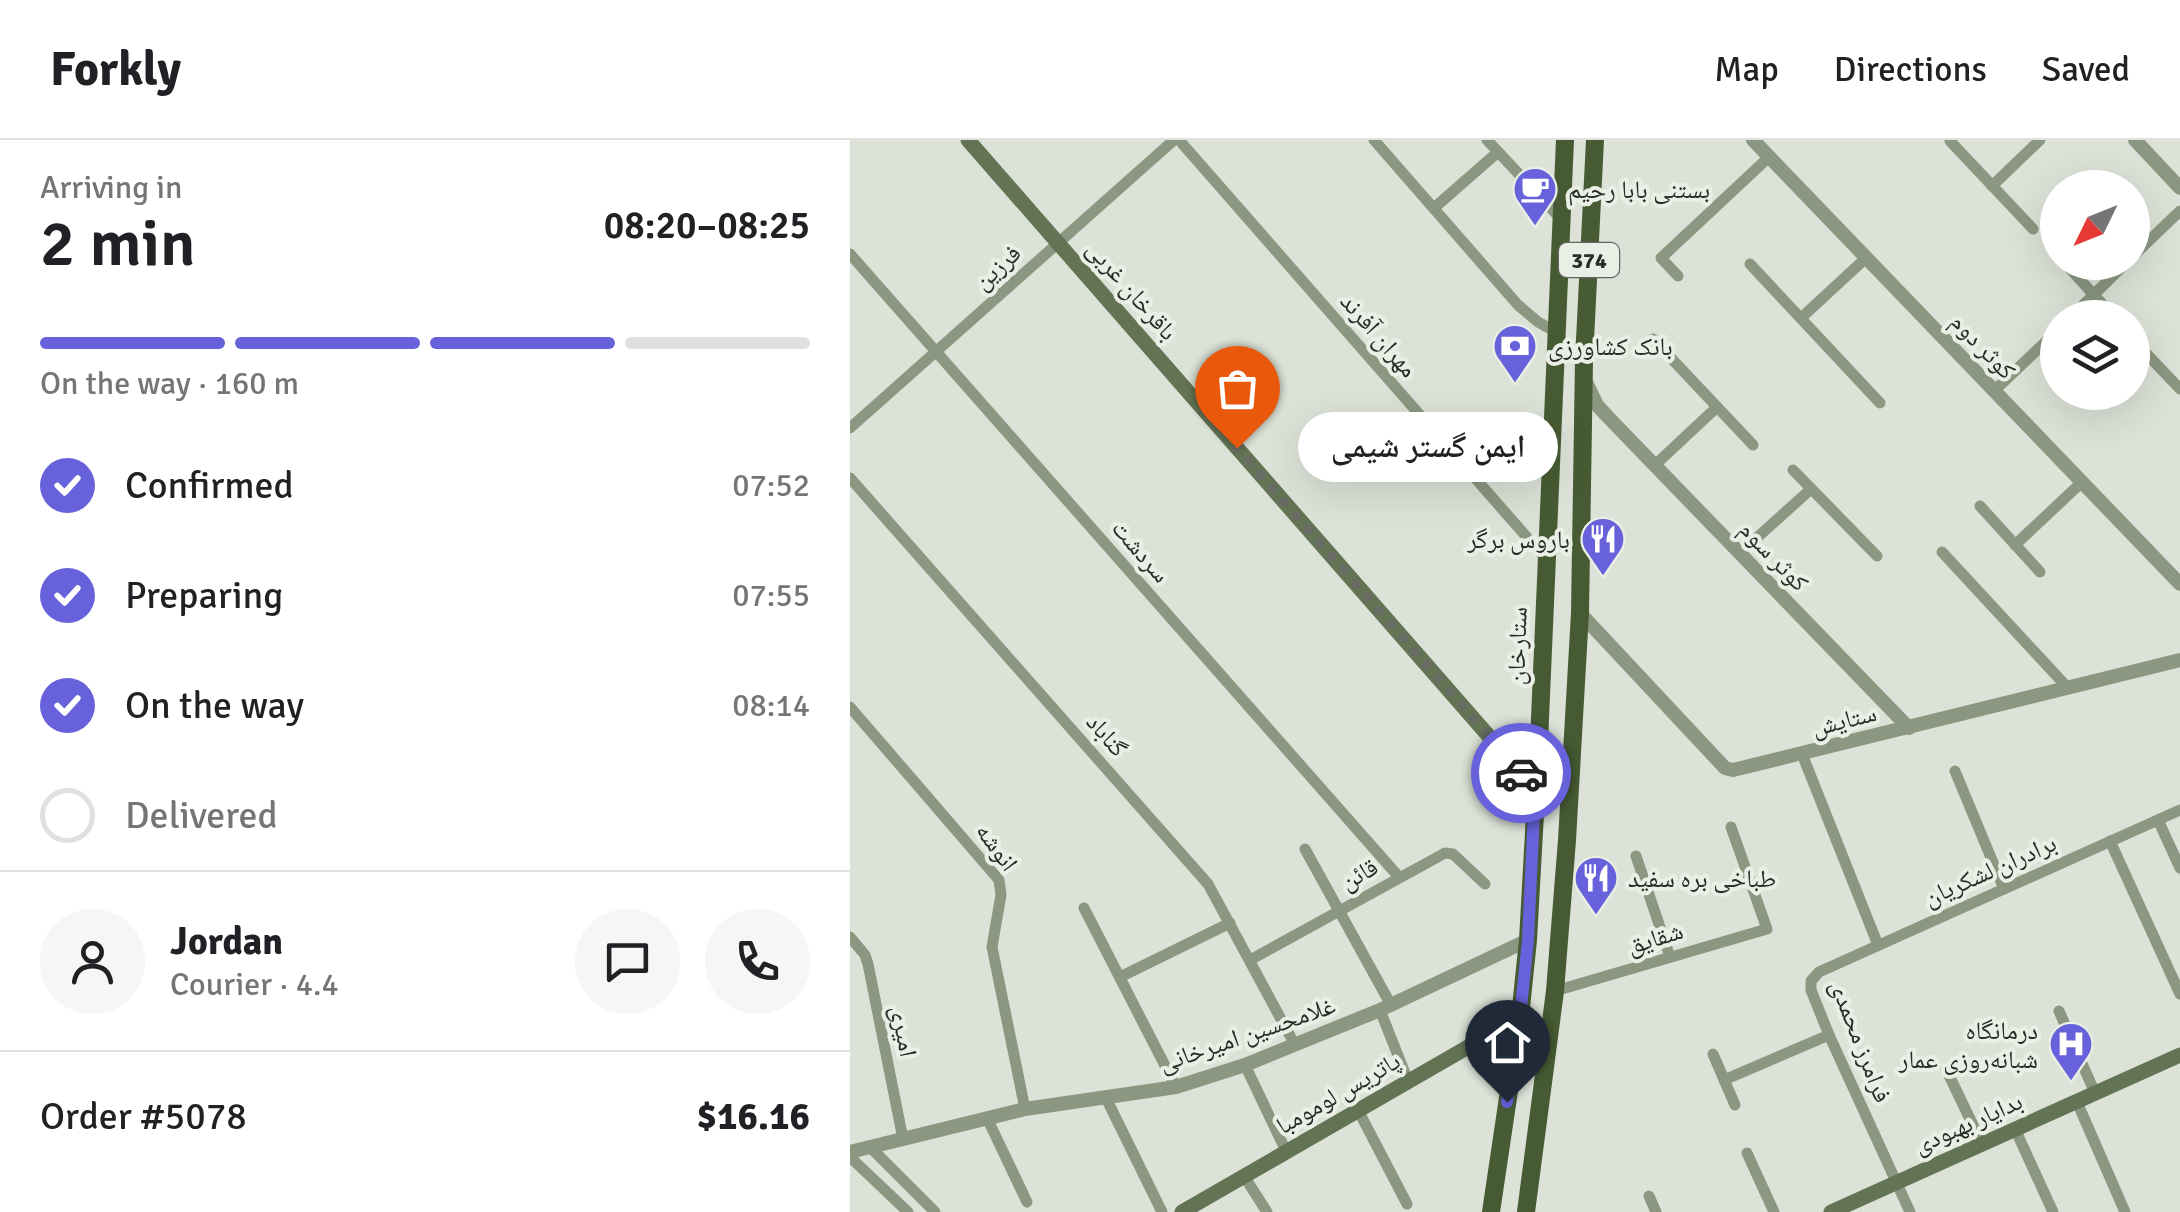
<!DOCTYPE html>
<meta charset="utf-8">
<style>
:root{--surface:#fff;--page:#f6f6f6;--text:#202124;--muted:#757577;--line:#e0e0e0;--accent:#6762db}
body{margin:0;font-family:Signika,"Noto Naskh Arabic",sans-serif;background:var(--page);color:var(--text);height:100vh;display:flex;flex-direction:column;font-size:38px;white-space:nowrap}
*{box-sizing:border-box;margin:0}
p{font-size:32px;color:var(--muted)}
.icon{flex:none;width:55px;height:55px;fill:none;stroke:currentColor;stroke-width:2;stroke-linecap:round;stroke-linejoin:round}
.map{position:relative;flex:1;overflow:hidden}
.side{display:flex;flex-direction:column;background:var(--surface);width:850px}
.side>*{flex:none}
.needle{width:65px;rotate:227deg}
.controls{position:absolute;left:1190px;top:30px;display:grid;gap:20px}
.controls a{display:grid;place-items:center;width:110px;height:110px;border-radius:50%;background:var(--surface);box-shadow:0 10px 40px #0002;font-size:50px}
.pin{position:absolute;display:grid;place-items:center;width:85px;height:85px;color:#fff;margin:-102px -42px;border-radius:50% 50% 50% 0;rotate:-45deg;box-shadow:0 0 10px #0007}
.pin .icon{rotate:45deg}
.courier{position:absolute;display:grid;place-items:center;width:100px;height:100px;margin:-50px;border:8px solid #6762db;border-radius:50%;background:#fff;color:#222;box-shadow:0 2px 12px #0007}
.bubble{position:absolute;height:70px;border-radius:35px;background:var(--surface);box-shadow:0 10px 40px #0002;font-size:32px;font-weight:600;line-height:70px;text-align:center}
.summary em{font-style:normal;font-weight:600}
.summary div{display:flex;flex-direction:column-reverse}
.summary{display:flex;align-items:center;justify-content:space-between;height:170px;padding:0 40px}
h1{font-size:65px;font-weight:600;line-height:75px}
.bar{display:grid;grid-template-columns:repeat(4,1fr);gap:15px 10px;align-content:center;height:120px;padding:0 40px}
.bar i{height:12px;border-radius:8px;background:var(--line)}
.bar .on{background:var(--accent)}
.bar p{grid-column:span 4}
.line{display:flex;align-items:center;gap:25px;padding:0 40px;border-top:2px solid var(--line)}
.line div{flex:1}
.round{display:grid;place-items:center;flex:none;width:105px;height:105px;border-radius:52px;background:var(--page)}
ol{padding:0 40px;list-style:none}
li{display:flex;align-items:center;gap:30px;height:110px}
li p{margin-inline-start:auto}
li .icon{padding:10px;border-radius:50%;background:var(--accent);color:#fff;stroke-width:4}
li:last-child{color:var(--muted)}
li i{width:55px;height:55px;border:5px solid var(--line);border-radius:50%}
header{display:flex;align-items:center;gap:60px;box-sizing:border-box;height:140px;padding:0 50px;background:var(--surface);border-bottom:2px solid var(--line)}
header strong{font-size:48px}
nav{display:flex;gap:55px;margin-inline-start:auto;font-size:35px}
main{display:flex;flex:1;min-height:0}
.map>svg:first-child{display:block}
</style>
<header>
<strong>Forkly</strong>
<nav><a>Map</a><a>Directions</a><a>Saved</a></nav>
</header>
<main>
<section class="side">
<div class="summary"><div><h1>2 min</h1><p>Arriving in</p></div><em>08:20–08:25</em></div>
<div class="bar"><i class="on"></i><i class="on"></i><i class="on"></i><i></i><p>On the way · 160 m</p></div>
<ol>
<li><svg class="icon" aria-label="check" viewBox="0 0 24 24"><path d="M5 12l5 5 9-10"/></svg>Confirmed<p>07:52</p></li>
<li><svg class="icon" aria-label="check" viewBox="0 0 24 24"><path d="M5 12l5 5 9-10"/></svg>Preparing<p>07:55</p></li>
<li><svg class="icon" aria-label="check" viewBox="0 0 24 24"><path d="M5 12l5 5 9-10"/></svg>On the way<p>08:14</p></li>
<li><i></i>Delivered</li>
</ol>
<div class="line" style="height:180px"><a class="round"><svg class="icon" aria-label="person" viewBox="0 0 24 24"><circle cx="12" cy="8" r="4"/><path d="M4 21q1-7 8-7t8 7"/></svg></a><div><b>Jordan</b><p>Courier · 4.4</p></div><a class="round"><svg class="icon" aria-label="chat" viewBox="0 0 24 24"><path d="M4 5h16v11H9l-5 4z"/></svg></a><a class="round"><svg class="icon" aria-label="phone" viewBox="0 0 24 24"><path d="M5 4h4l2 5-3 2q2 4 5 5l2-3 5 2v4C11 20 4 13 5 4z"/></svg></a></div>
<div class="line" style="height:130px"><div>Order #5078</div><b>$16.16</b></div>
</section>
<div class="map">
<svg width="1330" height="1072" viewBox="0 0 1330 1072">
<rect width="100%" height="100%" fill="#dce2d7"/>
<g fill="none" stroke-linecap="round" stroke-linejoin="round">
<g stroke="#8b9781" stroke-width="11">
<polyline points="329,0 696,419"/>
<polyline points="524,0 668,165 688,182 706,192"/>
<polyline points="637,0 711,79"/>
<polyline points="1100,1 1183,89"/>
<polyline points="1142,46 1190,0"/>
<polyline points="584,68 648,12"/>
<polyline points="1205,113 1208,116"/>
<polyline points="0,114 549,737"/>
<polyline points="1282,117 1330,71"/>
<polyline points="1214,122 1265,178"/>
<polyline points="900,124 1030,263"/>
<polyline points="828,136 811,118 919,17"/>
<polyline points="951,178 1016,118"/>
<polyline points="1220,178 1277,122"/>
<polyline points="803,199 903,305"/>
<polyline points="1292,209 1330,249"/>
<polyline points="1144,251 1208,190"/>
<polyline points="0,288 324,0"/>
<polyline points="805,325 867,267"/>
<polyline points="943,330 1027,416"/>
<polyline points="0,338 358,744 445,905"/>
<polyline points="1130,366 1190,432"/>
<polyline points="1165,405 1232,342"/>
<polyline points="1092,412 1217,547"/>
<polyline points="890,413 961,349"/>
<polyline points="0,567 149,740 151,755 142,807 175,969"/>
<polyline points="952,614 1028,805"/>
<polyline points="1105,631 1154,749"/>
<polyline points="1308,680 1330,728"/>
<polyline points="1260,701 1330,854"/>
<polyline points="455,709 541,865"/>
<polyline points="786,716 820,817"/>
<polyline points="234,768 326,947"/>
<polyline points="0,797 15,815 18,824 53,999"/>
<polyline points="400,820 595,713 603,714 635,744"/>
<polyline points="270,837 380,783"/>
<polyline points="705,851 917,789 881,687"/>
<polyline points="530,870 558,941"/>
<polyline points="1209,871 1245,953"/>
<polyline points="863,914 885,965"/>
<polyline points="395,925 436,1011"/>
<polyline points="1096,929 1132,1004"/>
<polyline points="874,940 979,895"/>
<polyline points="255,956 312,1072"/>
<polyline points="1227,962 1275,1072"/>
<polyline points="508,970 557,1064"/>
<polyline points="137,978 177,1062"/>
<polyline points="1165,989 1203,1072"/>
<polyline points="20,1007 85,1072"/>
<polyline points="897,1013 924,1072"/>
<polyline points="0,1017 58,1072"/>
<polyline points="394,1036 417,1072"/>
<polyline points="799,1056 806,1072"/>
<polyline points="1060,1072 979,895 961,850 961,841 969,832 1330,670"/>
</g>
<g stroke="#8b9781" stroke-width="14">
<polyline points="903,0 1330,444"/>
<polyline points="1285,0 1330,48"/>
<polyline points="736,242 747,265 757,276 1059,588"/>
<polyline points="730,473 875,628 883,630 1330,520"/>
<polyline points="0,1012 175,969 326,947 395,925 530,870 678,800"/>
</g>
<g stroke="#637454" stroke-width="15">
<polyline points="118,0 685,649"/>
<polyline points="332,1072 670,877"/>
<polyline points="981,1072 1330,915"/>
</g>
<g stroke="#465b33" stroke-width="18">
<polyline points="641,1072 670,877 678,800 689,602 715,0"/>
<polyline points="676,1072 705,851 717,700 730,473 734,220 745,0"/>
</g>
</g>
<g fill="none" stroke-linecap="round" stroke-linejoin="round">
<polyline stroke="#686c65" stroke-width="10" stroke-dasharray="0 18" points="387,308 671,633"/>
<polyline stroke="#6762db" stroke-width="12" points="657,962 670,877 678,800 685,650 671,633"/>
</g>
<defs>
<symbol id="cafe-pin" viewBox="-11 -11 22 30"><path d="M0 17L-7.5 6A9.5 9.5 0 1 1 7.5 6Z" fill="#6762db" stroke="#e9efe4"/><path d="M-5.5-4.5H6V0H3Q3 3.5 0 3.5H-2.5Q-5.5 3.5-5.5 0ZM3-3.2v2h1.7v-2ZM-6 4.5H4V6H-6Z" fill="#fff"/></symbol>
<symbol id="bank-pin" viewBox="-11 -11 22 30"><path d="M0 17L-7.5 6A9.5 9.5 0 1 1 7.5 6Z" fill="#6762db" stroke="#e9efe4"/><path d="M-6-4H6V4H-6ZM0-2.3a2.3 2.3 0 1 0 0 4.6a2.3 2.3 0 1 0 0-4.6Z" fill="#fff"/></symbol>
<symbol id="restaurant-pin" viewBox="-11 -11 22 30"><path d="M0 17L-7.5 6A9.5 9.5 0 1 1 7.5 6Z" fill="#6762db" stroke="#e9efe4"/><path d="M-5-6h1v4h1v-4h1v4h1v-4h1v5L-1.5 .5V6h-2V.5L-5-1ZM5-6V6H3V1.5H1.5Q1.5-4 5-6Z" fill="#fff"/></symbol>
<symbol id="hospital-pin" viewBox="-11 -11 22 30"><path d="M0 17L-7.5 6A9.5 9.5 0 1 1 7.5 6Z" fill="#6762db" stroke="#e9efe4"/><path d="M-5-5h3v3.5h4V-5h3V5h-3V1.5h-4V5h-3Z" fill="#fff"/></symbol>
</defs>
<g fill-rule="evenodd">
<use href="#cafe-pin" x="660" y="24" width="50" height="68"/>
<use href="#bank-pin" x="640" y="181" width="50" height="68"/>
<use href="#restaurant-pin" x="728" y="374" width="50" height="68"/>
<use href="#restaurant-pin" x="721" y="713" width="50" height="68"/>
<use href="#hospital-pin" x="1196" y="879" width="50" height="68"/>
</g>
<g text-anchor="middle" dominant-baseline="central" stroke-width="8" stroke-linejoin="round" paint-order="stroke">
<rect fill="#e9efe4" stroke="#636660" stroke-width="2.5" x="709" y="103" width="60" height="34" rx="8"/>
<g font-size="22" font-weight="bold" fill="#2a2c28">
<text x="739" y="120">374</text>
</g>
<g font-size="25" fill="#2a2c28" stroke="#e9efe4" text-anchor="start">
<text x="718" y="49">بستنی بابا رحیم</text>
<text x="698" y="206">بانک کشاورزی</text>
<text x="720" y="399" text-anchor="end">باروس برگر</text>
<text x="778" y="738">طباخی بره سفید</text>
<text x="1188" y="890" text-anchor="end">درمانگاه<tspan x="1188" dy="29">شبانه‌روزی عمار</tspan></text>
</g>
<g font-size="25" fill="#2a2c28" stroke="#e9efe4">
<text transform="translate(147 127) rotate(-42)">فرزین</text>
<text transform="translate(282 150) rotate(49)">باقرخان غربی</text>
<text transform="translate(529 195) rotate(49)">مهران آفرند</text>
<text transform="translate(1133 206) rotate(46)">کوثر دوم</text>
<text transform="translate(291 411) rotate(49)">سردشت</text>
<text transform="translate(924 416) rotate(46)">کوثر سوم</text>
<text transform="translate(667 506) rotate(-88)">ستارخان</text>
<text transform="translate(994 580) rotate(-14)">ستایش</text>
<text transform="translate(257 595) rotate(49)">گناباد</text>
<text transform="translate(147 707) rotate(54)">انوشه</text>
<text transform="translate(1140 730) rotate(-24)">برادران لشکریان</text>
<text transform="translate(509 734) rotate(-29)">قائن</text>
<text transform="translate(805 798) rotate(-17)">شقایق</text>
<text transform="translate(54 891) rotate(79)">امیری</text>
<text transform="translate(397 894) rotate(-19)">غلامحسین امیرخانی</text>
<text transform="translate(1011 901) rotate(69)">فرامرز محمدی</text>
<text transform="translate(488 953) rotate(-30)">پاتریس لومومبا</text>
<text transform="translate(1118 983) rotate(-24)">بدایار بهبودی</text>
</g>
</g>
</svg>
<div class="controls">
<a><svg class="needle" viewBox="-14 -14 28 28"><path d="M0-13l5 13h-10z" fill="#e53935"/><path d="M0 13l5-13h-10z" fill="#757577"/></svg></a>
<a><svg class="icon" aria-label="layers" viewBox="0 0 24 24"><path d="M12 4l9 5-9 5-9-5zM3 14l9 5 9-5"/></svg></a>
</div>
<div class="pin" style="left:387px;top:308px;background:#ea580c"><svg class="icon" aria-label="bag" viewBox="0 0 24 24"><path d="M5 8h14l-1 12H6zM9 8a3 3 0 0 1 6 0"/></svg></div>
<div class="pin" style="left:657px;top:962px;background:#1f2937"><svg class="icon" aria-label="home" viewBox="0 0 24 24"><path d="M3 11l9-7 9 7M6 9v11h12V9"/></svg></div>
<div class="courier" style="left:671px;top:633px"><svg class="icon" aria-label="car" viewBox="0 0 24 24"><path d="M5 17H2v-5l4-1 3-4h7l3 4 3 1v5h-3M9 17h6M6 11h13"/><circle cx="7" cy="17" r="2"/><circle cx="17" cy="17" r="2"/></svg></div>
<div class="bubble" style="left:448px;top:272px;width:260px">ایمن گستر شیمی</div>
</div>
</main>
